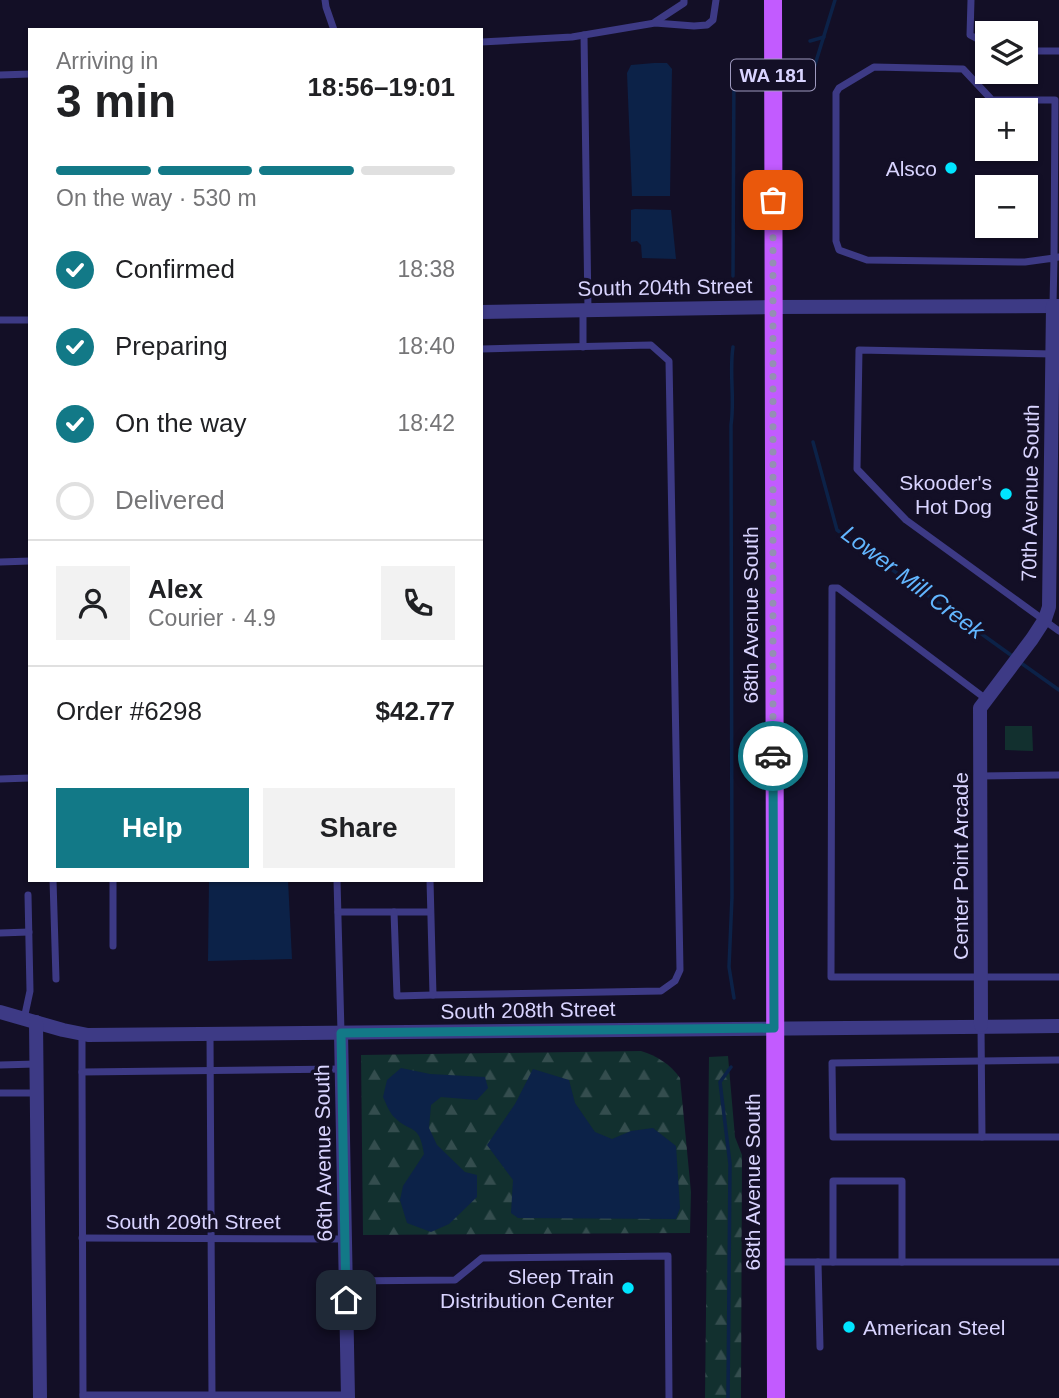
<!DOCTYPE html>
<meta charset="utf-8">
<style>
:root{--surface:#fff;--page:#f2f2f2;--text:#202124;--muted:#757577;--line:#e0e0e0;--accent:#127987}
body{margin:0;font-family:Arial,sans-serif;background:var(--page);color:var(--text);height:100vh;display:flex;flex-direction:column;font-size:26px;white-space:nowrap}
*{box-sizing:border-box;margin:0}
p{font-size:23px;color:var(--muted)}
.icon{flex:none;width:38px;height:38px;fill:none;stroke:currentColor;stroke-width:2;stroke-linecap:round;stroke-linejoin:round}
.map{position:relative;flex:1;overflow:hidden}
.panel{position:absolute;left:28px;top:28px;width:455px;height:854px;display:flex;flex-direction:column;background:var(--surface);border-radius:0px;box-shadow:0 2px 5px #0004}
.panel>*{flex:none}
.controls{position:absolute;left:975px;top:21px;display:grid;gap:14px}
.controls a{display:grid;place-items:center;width:63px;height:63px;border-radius:0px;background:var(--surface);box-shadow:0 2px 5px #0004;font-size:35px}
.pin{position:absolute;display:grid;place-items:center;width:60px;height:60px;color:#fff;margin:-30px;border-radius:14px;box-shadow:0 4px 10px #0006}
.courier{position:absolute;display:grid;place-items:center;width:70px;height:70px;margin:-35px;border:5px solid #127987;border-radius:50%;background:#fff;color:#222;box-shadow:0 2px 9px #0007}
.head em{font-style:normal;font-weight:700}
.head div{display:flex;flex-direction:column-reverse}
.head{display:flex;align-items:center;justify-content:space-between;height:119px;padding:0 28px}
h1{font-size:46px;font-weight:700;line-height:52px}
.bar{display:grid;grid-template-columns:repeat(4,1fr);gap:10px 7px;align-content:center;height:84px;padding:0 28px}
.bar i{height:9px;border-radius:5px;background:var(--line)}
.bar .on{background:var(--accent)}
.bar p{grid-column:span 4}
.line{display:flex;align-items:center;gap:18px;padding:0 28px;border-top:2px solid var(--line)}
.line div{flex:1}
.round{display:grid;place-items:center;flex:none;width:74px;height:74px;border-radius:0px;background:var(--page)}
ol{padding:0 28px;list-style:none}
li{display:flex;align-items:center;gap:21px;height:77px}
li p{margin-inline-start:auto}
li .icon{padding:7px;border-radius:50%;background:var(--accent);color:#fff;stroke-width:4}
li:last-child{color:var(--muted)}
li i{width:38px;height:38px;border:4px solid var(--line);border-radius:50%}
.action{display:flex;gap:14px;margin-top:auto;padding:14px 28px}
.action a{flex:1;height:80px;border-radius:0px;background:var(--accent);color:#fff;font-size:28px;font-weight:700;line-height:80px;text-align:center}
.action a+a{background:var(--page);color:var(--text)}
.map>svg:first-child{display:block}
</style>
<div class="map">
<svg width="1059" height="1398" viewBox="0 0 1059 1398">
<defs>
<pattern id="forest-firs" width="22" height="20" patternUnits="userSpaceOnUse" patternTransform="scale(1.75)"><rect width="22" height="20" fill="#12302f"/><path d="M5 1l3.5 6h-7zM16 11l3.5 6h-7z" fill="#344d4e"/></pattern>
</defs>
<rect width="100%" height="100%" fill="#130f26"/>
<polygon fill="#12302f" points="1005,726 1032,726 1033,751 1005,750"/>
<g fill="url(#forest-firs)">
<path d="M641 1051C657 1056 670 1064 680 1078L691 1192 690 1233 363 1235 361 1055Z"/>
<polygon points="728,1056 735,1137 742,1155 741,1398 705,1398 709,1057"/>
</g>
<g fill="#0c2248">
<polygon points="654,63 667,63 672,69 670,196 632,196 627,73 631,65"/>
<polygon points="635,209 671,210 676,259 642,258 641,245 637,241 631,242 631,210"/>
<polygon points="209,880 288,880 292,959 208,961"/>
<path d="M401 1068 430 1074 485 1077 488 1088 477 1100 441 1097 431 1105 429 1128 437 1145 465 1172 477 1175V1197L449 1224 431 1232 407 1223 400 1200 403 1186 424 1154C419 1122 411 1134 394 1117 389 1112 386 1103 383 1097L387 1080Z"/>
<polygon points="533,1069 569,1080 575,1103 595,1132 612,1139 631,1131 653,1128 676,1146 680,1208 676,1219 518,1218 511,1213 513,1180 487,1145 515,1104"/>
</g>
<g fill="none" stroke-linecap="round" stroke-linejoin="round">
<g stroke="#0c2248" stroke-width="3.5">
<polyline points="810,41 824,37"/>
<polyline points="814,68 835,0"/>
<polyline points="733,276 734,65"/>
<path d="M733 347C729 373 735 399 731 425L732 897 729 967 734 998"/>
<polyline points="813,442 837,530 1015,658"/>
<polyline points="1021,663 1059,690"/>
<polyline points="728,1398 730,1164 720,1082 731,1067"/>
</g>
<g stroke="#3d3a85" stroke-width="7">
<polyline points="325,0 326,7 334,30"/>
<polyline points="971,0 970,35 987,44"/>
<polyline points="655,22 684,3 684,0"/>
<polyline points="584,35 588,310"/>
<polyline points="481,42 572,37 655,23 694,26 707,25 713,20 716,0"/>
<polyline points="1026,51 1059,51"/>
<polyline points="0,75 30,74"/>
<polyline points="1053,305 1054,258 1025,262 867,260 839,250 836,241 836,93 839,88 874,67 963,69 992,100 1055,100 1054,258 1059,257"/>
<polyline points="583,311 583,347"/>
<polyline points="0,320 30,320"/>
<polyline points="1053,354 859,350 857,469 906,520 1059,631"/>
<polyline points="0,562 30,561"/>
<polyline points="986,699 838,588 832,588 831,977 1059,977"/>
<polyline points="980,776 1059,775"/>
<polyline points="0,779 30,778"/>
<polyline points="53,880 56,979"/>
<polyline points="113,880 113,946"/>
<polyline points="337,880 341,1032"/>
<polyline points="430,880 433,995 661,991 675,981 680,970 669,361 651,345 481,349"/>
<polyline points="338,912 430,912"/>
<polyline points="394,912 397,996 433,995"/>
<polyline points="0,933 29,932"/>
<polyline points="24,1019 30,991 28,895"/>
<polyline points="981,1026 982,1137"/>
<polyline points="210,1034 212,1398"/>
<polyline points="1059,1060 832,1063 833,1137 1059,1137"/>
<polyline points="0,1065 36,1064"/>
<polyline points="82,1072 82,1034"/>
<polyline points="0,1093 37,1093"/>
<polyline points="82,1238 345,1239"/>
<polyline points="775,1262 1059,1262"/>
<polyline points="818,1262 820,1347"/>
<polyline points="833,1262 833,1181 902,1181 902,1262"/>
<polyline points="346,1281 455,1280 482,1258 668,1256 669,1398"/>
<polyline points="83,1395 348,1395"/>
<polyline points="83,1398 82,1072 342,1069"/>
</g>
<g stroke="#3d3a85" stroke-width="14">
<polyline points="481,312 772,307 1059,306"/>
<polyline points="0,1012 63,1030 88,1035 1059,1026"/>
<polyline points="36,1022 40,1398"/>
<polyline points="981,1025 980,708 1032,639 1045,619 1049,607 1053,306"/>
<polyline points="341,1033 348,1398"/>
</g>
<polyline stroke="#c25bff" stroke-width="18" points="773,0 776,1398"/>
</g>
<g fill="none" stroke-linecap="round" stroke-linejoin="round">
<polyline stroke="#948fb3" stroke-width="7" stroke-dasharray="0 12.6" points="773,200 773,756"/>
<polyline stroke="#127987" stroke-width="9" points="346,1300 341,1033 774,1028 773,756"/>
</g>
<g fill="#00e5ff" stroke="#130f26" stroke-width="2.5">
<circle cx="951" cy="168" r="7"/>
<circle cx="1006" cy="494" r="7"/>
<circle cx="628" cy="1288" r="7"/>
<circle cx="849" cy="1327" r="7"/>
</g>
<g text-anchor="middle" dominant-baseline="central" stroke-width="7" stroke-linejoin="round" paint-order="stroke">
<rect fill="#130f26" stroke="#9e99be" stroke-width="2" x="731" y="59.5" width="84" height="31" rx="5"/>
<g font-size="19" font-weight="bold" fill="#d9d4ff">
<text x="773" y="75">WA 181</text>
</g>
<g font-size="21" fill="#d9d4ff" stroke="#130f26" text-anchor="end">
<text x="937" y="168">Alsco</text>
<text x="992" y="482">Skooder's<tspan x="992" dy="24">Hot Dog</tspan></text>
<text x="614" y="1276">Sleep Train<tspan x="614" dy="24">Distribution Center</tspan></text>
<text x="863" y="1327" text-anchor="start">American Steel</text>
</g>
<g font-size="21" fill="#d9d4ff" stroke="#130f26">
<text transform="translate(665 287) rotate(-1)">South 204th Street</text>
<text transform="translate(1030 493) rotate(-89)">70th Avenue South</text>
<text transform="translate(750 615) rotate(-90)">68th Avenue South</text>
<text transform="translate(960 866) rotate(-90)">Center Point Arcade</text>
<text transform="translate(528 1010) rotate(-1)">South 208th Street</text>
<text transform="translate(323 1153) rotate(-91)">66th Avenue South</text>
<text transform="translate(752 1182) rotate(-90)">68th Avenue South</text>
<text x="193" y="1221">South 209th Street</text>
</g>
<g font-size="23" font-style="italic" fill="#62b6ff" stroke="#130f26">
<text transform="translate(913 582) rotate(37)">Lower Mill Creek</text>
</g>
</g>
</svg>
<div class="controls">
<a><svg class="icon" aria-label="layers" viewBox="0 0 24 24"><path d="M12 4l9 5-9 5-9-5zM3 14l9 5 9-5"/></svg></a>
<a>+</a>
<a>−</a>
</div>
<div class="pin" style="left:773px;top:200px;background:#ea580c"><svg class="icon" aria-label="bag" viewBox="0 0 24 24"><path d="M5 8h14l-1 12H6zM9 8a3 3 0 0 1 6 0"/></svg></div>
<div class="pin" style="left:346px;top:1300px;background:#1f2937"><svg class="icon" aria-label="home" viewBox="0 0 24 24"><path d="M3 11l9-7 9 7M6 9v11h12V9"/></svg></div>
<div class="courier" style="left:773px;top:756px"><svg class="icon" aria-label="car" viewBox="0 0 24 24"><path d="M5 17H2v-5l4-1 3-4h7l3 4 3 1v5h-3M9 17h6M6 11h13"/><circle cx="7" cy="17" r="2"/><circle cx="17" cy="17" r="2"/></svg></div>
<section class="panel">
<div class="head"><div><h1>3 min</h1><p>Arriving in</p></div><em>18:56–19:01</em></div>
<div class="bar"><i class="on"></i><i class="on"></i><i class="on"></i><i></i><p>On the way · 530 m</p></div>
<ol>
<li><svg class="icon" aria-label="check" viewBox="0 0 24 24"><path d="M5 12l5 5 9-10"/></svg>Confirmed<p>18:38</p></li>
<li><svg class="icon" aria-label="check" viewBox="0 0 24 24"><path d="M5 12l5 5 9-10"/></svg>Preparing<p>18:40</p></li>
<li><svg class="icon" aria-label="check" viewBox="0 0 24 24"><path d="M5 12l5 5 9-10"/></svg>On the way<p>18:42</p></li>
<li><i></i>Delivered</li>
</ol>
<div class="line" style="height:126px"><a class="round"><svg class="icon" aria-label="person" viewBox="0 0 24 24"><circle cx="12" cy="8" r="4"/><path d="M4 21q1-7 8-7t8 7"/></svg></a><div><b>Alex</b><p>Courier · 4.9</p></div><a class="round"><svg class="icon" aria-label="phone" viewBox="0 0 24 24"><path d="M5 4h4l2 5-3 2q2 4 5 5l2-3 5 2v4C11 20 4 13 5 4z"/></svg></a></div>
<div class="line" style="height:91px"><div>Order #6298</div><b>$42.77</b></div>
<div class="action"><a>Help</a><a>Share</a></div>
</section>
</div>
